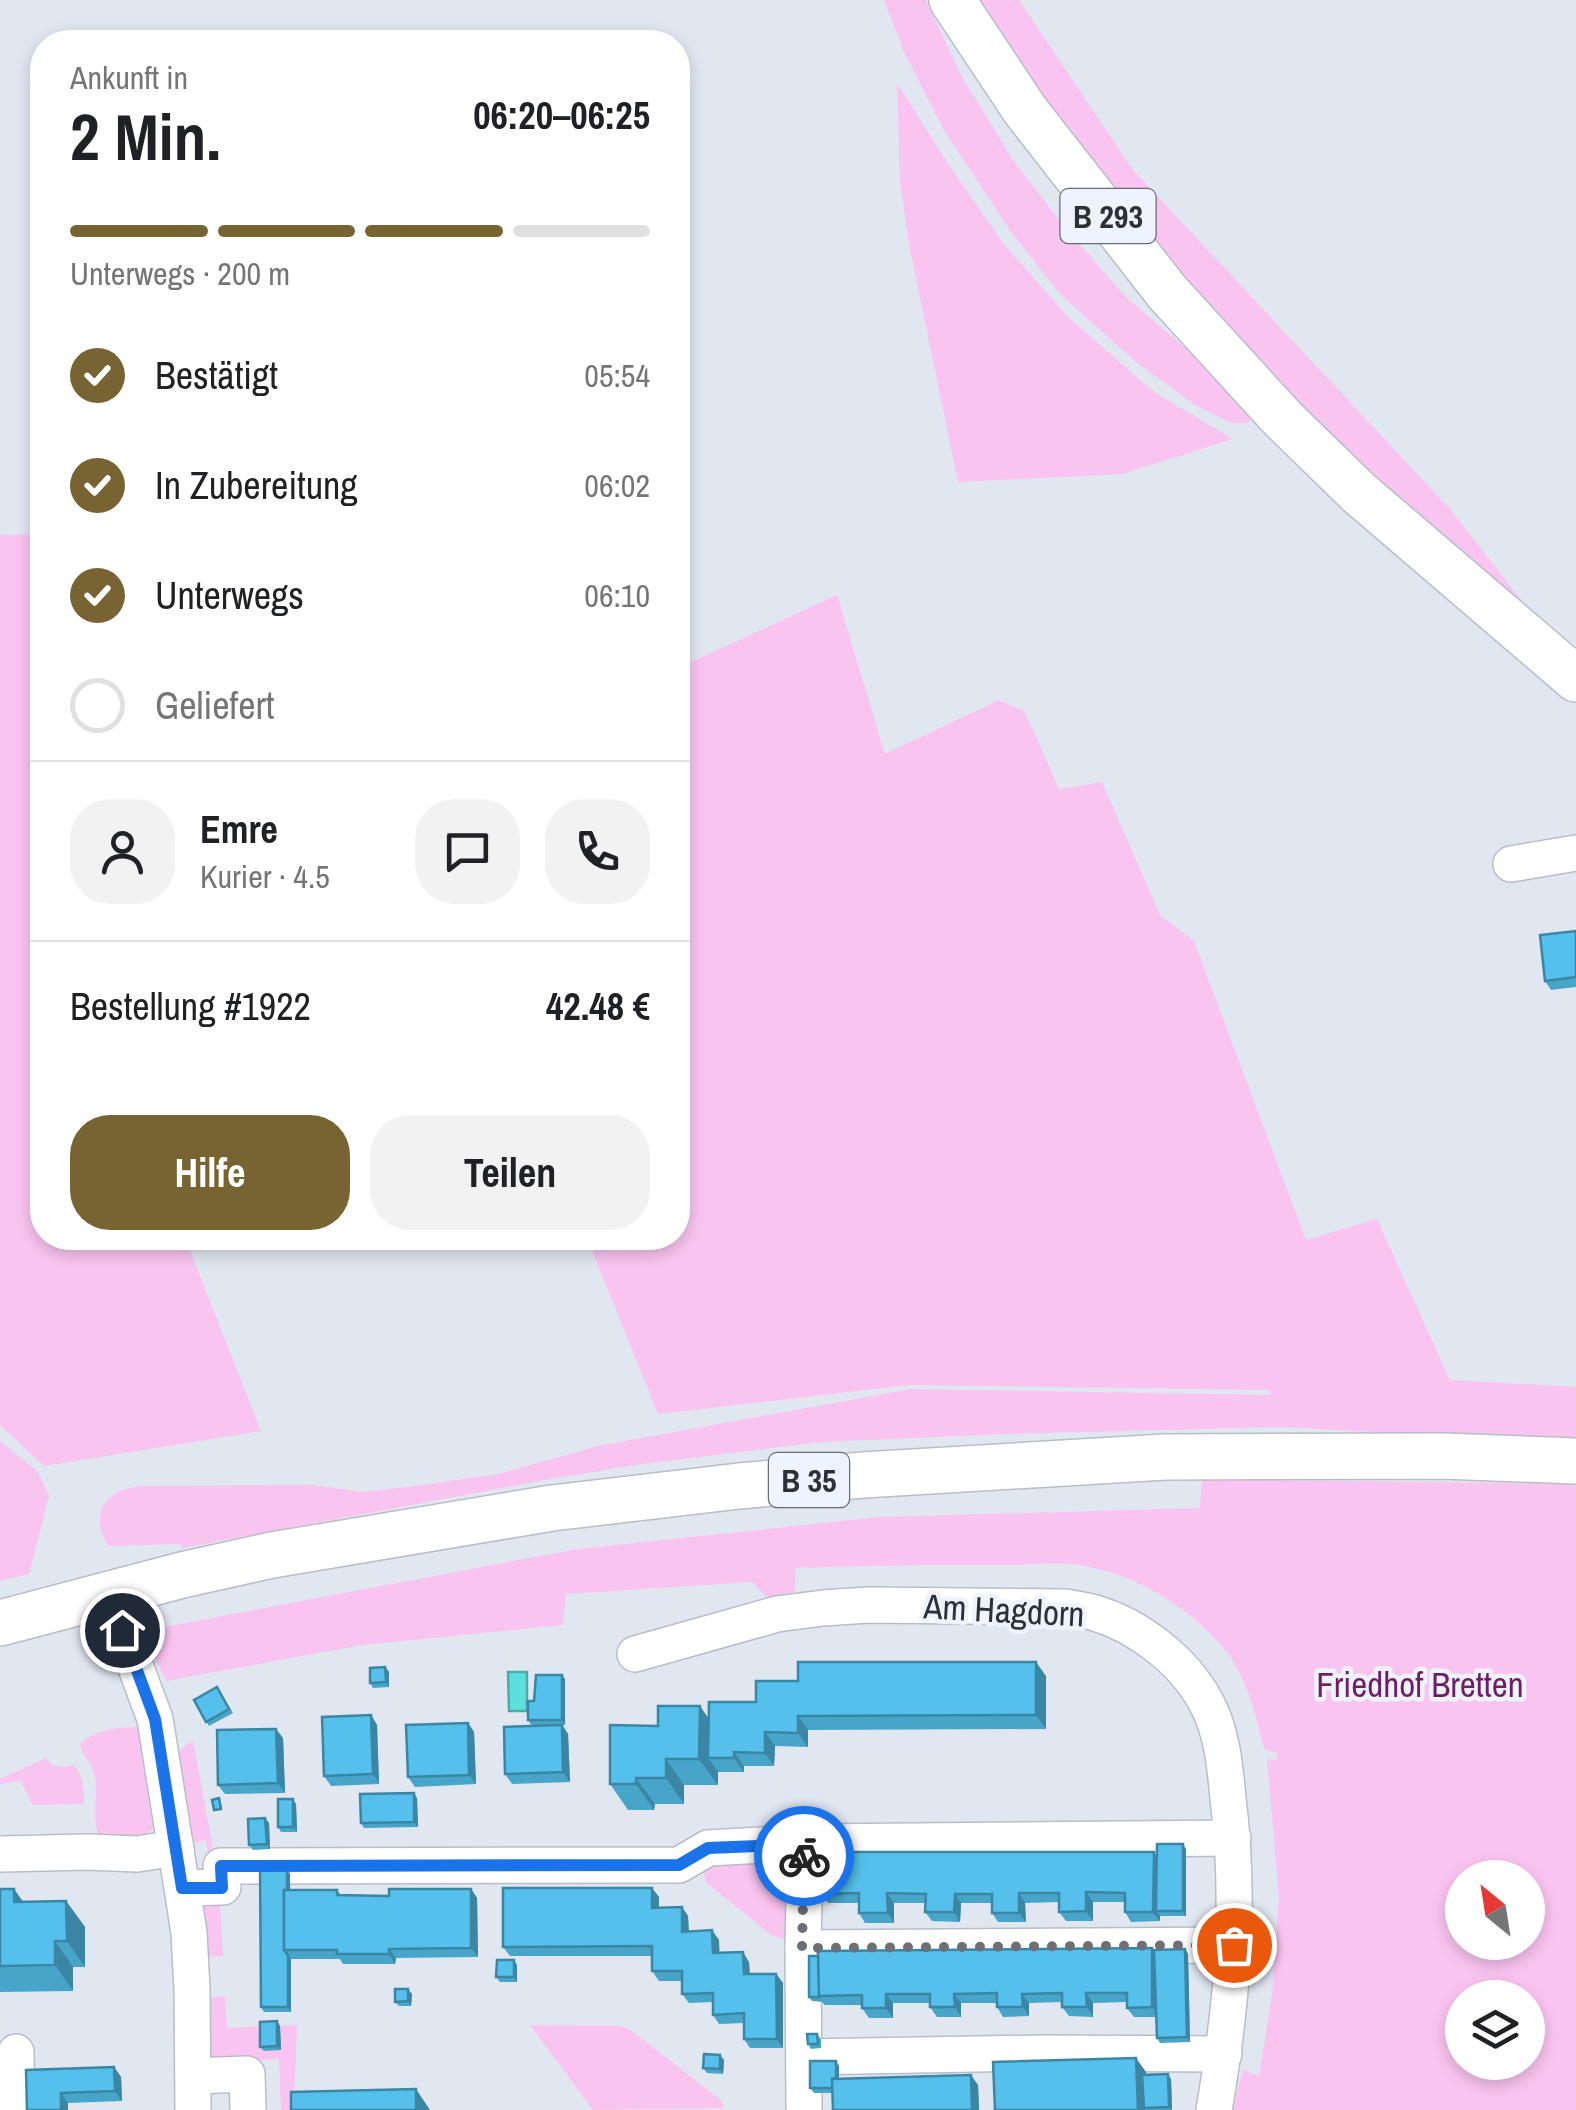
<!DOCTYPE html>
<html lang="de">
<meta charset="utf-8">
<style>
:root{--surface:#fff;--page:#f2f2f2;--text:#202124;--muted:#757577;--line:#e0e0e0;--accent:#786433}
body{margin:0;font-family:"Archivo Narrow",sans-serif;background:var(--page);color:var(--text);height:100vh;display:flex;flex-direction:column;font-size:38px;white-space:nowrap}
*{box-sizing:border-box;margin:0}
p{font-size:32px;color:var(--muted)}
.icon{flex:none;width:55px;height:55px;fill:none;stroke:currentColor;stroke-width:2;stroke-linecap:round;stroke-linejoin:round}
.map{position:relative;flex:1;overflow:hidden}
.details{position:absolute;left:30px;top:30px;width:660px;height:1220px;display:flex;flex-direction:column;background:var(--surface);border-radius:40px;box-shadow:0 5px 15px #0003}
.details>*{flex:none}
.needle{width:65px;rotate:330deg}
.tools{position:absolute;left:1445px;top:1860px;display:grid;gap:20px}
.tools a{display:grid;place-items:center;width:100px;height:100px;border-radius:50%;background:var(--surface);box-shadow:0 5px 15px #0003;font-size:50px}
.pin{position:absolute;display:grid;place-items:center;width:85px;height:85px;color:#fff;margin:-42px;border:5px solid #fff;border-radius:50%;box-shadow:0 2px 10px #0007}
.courier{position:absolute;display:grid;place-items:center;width:100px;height:100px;margin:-50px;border:8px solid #1a73e8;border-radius:50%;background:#fff;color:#222;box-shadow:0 2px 12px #0007}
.overview em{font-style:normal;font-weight:800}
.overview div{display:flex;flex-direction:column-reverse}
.overview{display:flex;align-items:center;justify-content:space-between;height:170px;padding:0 40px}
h1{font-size:65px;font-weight:800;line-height:75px}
.bar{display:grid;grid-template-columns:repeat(4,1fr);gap:15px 10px;align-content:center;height:120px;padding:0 40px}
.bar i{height:12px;border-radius:8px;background:var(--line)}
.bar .on{background:var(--accent)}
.bar p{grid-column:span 4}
.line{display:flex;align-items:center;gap:25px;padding:0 40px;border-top:2px solid var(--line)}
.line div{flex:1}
.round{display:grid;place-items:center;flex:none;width:105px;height:105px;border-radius:40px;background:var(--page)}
ol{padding:0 40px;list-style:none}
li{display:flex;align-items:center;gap:30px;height:110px}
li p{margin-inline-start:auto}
li .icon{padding:10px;border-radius:50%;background:var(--accent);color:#fff;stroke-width:4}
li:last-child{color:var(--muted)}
li i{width:55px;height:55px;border:5px solid var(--line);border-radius:50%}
.primary-button{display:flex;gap:20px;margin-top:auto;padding:20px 40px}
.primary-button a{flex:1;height:115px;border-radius:40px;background:var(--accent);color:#fff;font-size:40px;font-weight:800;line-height:115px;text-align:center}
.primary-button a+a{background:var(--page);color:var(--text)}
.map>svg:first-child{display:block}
</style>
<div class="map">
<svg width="1576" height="2110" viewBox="0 0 1576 2110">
<rect width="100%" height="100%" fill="#e1e7f1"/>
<g fill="#fac4f1" fill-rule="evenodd">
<polygon points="884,0 926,0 962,77 1013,160 1066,229 1125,296 1227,384 1254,415 1248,423 1231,423 1195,405 1136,362 1061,295 1011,232 945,132 905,54"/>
<polygon points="972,0 1019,0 1133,170 1451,510 1531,613 1314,430 1084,160"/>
<polygon points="897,83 945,159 1003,243 1068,317 1154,392 1233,439 1122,474 958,482 908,239 900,181"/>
<polygon points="42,534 42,552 39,553 42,655 42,1238 185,1238 261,1431 44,1466 0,1425 0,535"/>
<path d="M837 595 885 754 999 700 1025 712 1059 789 1102 782 1160 915 1194 941 1306 1240 1377 1219 1450 1380 1576 1387V1437L1471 1438 1283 1427 1008 1434 821 1442 643 1464 550 1479 182 1548 180 1544 109 1546C97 1530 95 1507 114 1494 120 1490 131 1488 138 1486L311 1485 364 1492 422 1485 498 1474 598 1446 911 1389 1271 1395 1269 1390 910 1385 658 1414 587 1238H678V668Z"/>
<polygon points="0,1441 37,1471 49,1496 29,1574 0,1581"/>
<path d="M1202 1479 1576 1484V2110H1232L1243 2070 1259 2076 1272 1995 1279 1898 1267 1759 1277 1760V1753L1265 1750C1255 1716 1248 1679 1226 1651 1192 1609 1139 1576 1085 1566 1061 1561 1033 1565 1009 1565 938 1564 867 1566 796 1568L795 1592 767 1598 752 1582 566 1594 563 1625 362 1645 166 1681 143 1631 577 1549 880 1517 1200 1508ZM1462 1878H1528V1942H1462ZM1462 1998H1528V2062H1462Z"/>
<path d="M141 1727 154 1806V1828L138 1840 104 1844C88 1824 100 1796 94 1773 91 1762 82 1756 80 1744 97 1728 119 1728 141 1727Z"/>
<polygon points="193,1740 215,1859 210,1860 206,1840 192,1843 177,1753"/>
<path d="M46 1758C54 1769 62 1768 74 1765 84 1777 84 1789 84 1804L33 1805 21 1781 0 1784V1779Z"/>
<polygon points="786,1854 796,1863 786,1940 771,1935 706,1882 703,1868 714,1855"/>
<polygon points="220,1906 223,1956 204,1957 201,1907"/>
<polygon points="225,1996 227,2028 263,2026 281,2050 280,2026 297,2025 294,2099 289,2110 281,2110 279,2059 209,2064 206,1998"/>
<polygon points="530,2025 618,2026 628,2028 721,2100 724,2108 593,2110"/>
</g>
<polygon fill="#5be0dc" stroke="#4dabaa" stroke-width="2.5" points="508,1672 527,1672 527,1711 509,1711"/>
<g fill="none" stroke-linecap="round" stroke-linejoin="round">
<defs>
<g id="minor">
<polyline points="1511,864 1576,853"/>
<polyline points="122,1630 155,1719 182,1888 189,1933 192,1989 193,2110"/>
<path d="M635 1654 777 1614 823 1608 868 1605 1065 1607C1075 1609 1086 1610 1095 1613 1139 1626 1184 1661 1206 1702 1222 1731 1225 1766 1228 1798 1241 1903 1232 2006 1214 2110"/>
<polyline points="0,1854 89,1852 137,1854 176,1848"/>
<polyline points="182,1888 223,1887 221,1866 679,1865 708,1848 815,1842 1233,1838"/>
<polyline points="803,1948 1234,1945"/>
<polyline points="16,2052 17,2110"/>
<polyline points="804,2057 1039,2053 1224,2054"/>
<polyline points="194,2076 247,2074 248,2110"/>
<polyline points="804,2110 803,1948 805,1844"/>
</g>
<g id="major">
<polyline points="952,0 1025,110 1167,292 1283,419 1359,493 1576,679"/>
<polyline points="0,1623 182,1575 272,1555 552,1508 739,1486 863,1475 1165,1457 1443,1456 1576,1461"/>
</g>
</defs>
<use href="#minor" stroke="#b8bec8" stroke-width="38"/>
<use href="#major" stroke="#b8bec8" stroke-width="48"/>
<use href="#minor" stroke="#fff" stroke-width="35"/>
<use href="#major" stroke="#fff" stroke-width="45"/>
</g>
<g fill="#48a5ca">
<polygon points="1576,931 1576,987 1551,990 1545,981"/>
<polygon points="385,1667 389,1672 389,1687 373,1688 370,1683"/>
<polygon points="1046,1676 1046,1729 808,1730 808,1747 775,1746 774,1766 744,1766 744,1772 718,1772 718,1785 684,1785 684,1804 655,1804 654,1810 628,1810 610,1784 658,1726 708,1718 756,1702 798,1681"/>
<polygon points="565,1679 565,1725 562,1725 568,1734 570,1782 512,1784 505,1774 559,1725 531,1725 528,1720 534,1701"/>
<polygon points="217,1687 233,1713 209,1726 194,1700"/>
<polygon points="371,1715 377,1725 379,1784 331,1786 324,1776"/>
<polygon points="468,1723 474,1732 476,1784 415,1787 408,1777"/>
<polygon points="283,1738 285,1793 225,1794 218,1785"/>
<polygon points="417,1798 418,1827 364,1828 361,1823"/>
<polygon points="296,1804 297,1832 281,1832 278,1827"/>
<polygon points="265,1818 269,1823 270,1849 253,1850 249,1845"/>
<polygon points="1186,1849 1186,1916 1160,1916 1160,1921 1131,1922 1125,1912 1125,1902 1093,1902 1093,1921 1066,1921 1059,1912 1059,1902 1025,1903 1026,1922 998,1922 992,1913 992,1903 961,1903 960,1922 932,1921 925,1912 925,1903 894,1903 894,1923 865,1923 859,1913 859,1903 828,1903 822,1894 1157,1856"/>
<polygon points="290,1874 290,1890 337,1890 341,1895 389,1896 471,1889 477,1898 478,1957 396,1958 395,1964 343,1964 340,1959 291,1959 291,2012 264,2012 261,2007"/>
<polygon points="0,1889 14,1889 23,1902 66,1901 85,1927 85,1967 73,1967 73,1991 0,1992"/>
<polygon points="659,1897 659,1908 682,1907 688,1916 689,1932 719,1940 719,1953 749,1962 750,1974 776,1974 783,1983 783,2048 750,2048 744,2039 744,2023 719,2024 713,2015 713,2002 689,2003 682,1994 682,1981 659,1981 652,1971 652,1956 510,1956 503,1947"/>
<polygon points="1185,1949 1188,1954 1190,2042 1160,2043 1157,2038 1156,2017 1134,2017 1127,2008 1127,2002 1093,2003 1093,2017 1069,2016 1062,2007 1062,2002 1029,2003 1029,2016 1003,2017 997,2007 997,2003 961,2003 961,2017 937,2017 930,2007 930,2003 893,2003 893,2018 869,2018 862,2008 862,2005 825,2005 822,2002 812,2001 809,1997"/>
<polygon points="517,1965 517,1982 500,1982 496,1977"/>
<polygon points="412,1994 411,2006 399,2006 395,2002"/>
<polygon points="277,2021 280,2026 281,2050 264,2051 260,2047"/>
<polygon points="817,2034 821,2039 821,2048 811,2049 808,2044"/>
<polygon points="720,2055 724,2060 723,2074 707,2073 703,2068"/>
<polygon points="839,2066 839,2078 978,2085 979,2110 833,2110 833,2093 814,2093 810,2088"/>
<polygon points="114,2067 121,2077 122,2101 68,2103 68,2110 27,2110"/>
<polygon points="1146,2072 1146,2075 1171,2079 1172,2110 995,2110"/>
</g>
<g fill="#3b86a4">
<polygon points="1036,1662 1046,1676 1046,1729 1036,1715"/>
<polygon points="385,1667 389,1672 389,1687 386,1682"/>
<polygon points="562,1675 565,1679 565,1725 562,1720"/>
<polygon points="700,1706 718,1732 708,1758 718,1772 718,1785 699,1759"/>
<polygon points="371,1715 377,1725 379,1784 373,1774"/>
<polygon points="798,1716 808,1730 808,1747 798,1733"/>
<polygon points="468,1723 474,1732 476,1784 469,1775"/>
<polygon points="562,1725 568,1734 570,1782 563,1772"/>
<polygon points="276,1729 283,1738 285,1793 278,1783"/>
<polygon points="765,1732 775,1746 774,1766 765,1753"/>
<polygon points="734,1752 744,1766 744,1772 734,1758"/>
<polygon points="666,1759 684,1785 684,1804 666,1778"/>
<polygon points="636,1778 655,1804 654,1810 636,1784"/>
<polygon points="414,1793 417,1798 418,1827 414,1822"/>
<polygon points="293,1799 296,1804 297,1832 293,1827"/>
<polygon points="265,1818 269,1823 270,1849 267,1844"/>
<polygon points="1183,1844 1186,1849 1186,1916 1183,1911"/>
<polygon points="1154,1852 1160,1861 1156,1911 1160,1916 1160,1921 1153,1912"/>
<polygon points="287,1869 290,1874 291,1950 288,1950"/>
<polygon points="652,1888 659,1897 659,1917 652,1908"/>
<polygon points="14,1889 32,1915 14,1902"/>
<polygon points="471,1889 477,1898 478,1957 471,1948"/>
<polygon points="1086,1892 1093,1902 1093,1921 1086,1911"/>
<polygon points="887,1893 894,1903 894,1923 888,1913"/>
<polygon points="1019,1893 1025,1903 1026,1922 1019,1913"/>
<polygon points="955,1894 961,1903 960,1922 954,1912"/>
<polygon points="66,1901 85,1927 85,1967 67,1941"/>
<polygon points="682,1907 688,1916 689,1941 682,1932"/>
<polygon points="712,1930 719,1940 720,1962 713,1953"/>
<polygon points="55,1941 73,1967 73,1991 55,1965"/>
<polygon points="1152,1948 1158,1958 1159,2017 1152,2007"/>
<polygon points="389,1949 396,1958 395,1964 389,1954"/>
<polygon points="1185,1949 1188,1954 1190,2042 1187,2037"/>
<polygon points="743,1952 749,1962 750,1984 744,1974"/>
<polygon points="288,1955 291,1959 291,2012 288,2007"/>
<polygon points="514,1960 517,1965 517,1982 514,1977"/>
<polygon points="776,1974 783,1983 783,2048 777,2039"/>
<polygon points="408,1989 412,1994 411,2006 408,2001"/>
<polygon points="1086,1993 1093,2003 1093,2017 1087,2007"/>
<polygon points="886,1994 893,2003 893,2018 886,2008"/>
<polygon points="954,1994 961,2003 961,2017 955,2007"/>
<polygon points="1022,1994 1029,2003 1029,2016 1023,2007"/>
<polygon points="277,2021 280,2026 281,2050 277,2046"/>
<polygon points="720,2055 724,2060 723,2074 720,2069"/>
<polygon points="1136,2058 1146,2072 1147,2108 1144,2108 1145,2110 1138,2110"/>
<polygon points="836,2061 839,2066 839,2093 836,2088"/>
<polygon points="114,2067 121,2077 122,2101 115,2091"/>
<polygon points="1168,2074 1171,2079 1172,2110 1169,2107"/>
<polygon points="971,2075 978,2085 979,2110 972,2110"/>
<polygon points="416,2089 430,2110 416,2110"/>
<polygon points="61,2093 68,2103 68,2110 61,2110"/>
</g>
<g fill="#54c0eb" stroke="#3b86a4" stroke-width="2.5">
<polygon points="1576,931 1576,977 1545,981 1540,935"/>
<polygon points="798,1662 1036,1662 1036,1715 798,1716 798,1733 765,1732 765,1753 734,1752 734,1758 708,1758 709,1702 756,1702 756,1681 798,1681"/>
<polygon points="385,1667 386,1682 370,1683 370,1668"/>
<polygon points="536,1675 562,1675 562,1720 528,1720 528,1701 534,1701"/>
<polygon points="217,1687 229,1709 206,1722 194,1700"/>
<polygon points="658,1706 700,1706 699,1759 666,1759 666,1778 636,1778 636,1784 610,1784 610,1725 658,1726"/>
<polygon points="371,1715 373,1774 324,1776 322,1717"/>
<polygon points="468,1723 469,1775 408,1777 406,1725"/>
<polygon points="562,1725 563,1772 505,1774 504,1727"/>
<polygon points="276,1729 278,1783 218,1785 217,1730"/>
<polygon points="414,1793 414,1822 361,1823 360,1794"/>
<polygon points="219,1798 221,1809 214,1810 212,1800"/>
<rect x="278" y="1799" width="15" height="28"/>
<polygon points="265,1818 267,1844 249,1845 248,1819"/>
<polygon points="1157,1844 1183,1844 1183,1911 1156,1911"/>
<polygon points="821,1852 1154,1852 1153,1912 1125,1912 1125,1893 1086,1892 1086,1911 1059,1912 1059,1893 1019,1893 1019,1913 992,1913 992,1894 955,1894 954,1912 925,1912 926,1894 887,1893 888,1913 859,1913 859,1893 822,1894"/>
<polygon points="260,1869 287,1869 287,1890 284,1890 284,1950 288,1955 288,2007 261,2007"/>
<polygon points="503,1888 652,1888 652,1908 682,1907 682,1932 712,1930 713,1953 743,1952 744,1974 776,1974 777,2039 744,2039 744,2013 713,2015 713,1993 682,1994 682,1971 652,1971 652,1946 503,1947"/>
<polygon points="0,1889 14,1889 14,1902 66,1901 67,1941 55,1941 55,1965 0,1966"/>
<polygon points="389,1889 471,1889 471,1948 389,1949 389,1954 337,1954 337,1950 284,1950 284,1890 337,1890 337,1895 389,1896"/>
<polygon points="1152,1948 1152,2007 1127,2008 1127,1993 1086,1993 1087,2007 1062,2007 1062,1993 1022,1994 1023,2007 997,2007 997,1993 954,1994 955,2007 930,2007 930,1994 886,1994 886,2008 862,2008 862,1995 818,1996 818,1951"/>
<polygon points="1185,1949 1187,2037 1157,2038 1154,1950"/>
<polygon points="809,1956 818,1956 819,1997 809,1997"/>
<polygon points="497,1960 514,1960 514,1977 496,1977"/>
<polygon points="395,1989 408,1989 408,2001 395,2002"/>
<polygon points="277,2021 277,2046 260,2047 260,2022"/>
<polygon points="807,2034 817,2034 818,2044 808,2044"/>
<polygon points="704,2054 720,2055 720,2069 703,2068"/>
<polygon points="1136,2058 1138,2110 995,2110 993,2062"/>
<polygon points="810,2061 836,2061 836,2078 832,2079 833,2088 810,2088"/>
<polygon points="114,2067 115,2091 61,2093 61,2110 27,2110 26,2070"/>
<polygon points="1168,2074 1169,2107 1144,2108 1142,2075"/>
<polygon points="971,2075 972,2110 833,2110 832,2079"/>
<polygon points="416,2089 416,2110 291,2110 291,2092"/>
</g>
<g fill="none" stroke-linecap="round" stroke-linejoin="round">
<polyline stroke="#6c7076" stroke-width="10" stroke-dasharray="0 18" points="804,1856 802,1948 1234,1945"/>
<polyline stroke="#1a73e8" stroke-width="12" points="122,1630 155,1719 182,1888 222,1888 221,1866 679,1865 708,1848 805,1844 804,1856"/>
</g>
<g text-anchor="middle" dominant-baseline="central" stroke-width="9" stroke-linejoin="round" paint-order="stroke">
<g fill="#eef4ff" stroke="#676b71" stroke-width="2.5">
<rect x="1060.5" y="189" width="95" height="54" rx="8"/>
<rect x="769" y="1453" width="80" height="54" rx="8"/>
</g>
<g font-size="32" font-weight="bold" fill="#2d3034">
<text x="1108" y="216">B 293</text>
<text x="809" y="1480">B 35</text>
</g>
<g font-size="35" fill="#2d3034" stroke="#eef4ff">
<text transform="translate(1004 1610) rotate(3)">Am Hagdorn</text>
</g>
<g font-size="35" fill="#701d68" stroke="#eef4ff">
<text x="1420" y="1684">Friedhof Bretten</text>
</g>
</g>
</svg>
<div class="tools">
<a><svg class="needle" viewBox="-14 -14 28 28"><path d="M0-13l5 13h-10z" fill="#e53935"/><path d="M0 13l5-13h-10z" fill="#757577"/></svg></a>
<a><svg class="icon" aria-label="layers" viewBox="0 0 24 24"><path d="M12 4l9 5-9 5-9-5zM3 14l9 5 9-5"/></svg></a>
</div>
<div class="pin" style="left:1234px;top:1945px;background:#ea580c"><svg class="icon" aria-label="bag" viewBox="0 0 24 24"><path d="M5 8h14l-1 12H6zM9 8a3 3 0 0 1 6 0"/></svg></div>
<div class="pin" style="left:122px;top:1630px;background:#1f2937"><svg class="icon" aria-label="home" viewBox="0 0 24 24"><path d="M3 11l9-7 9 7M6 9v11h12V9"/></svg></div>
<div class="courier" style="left:804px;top:1856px"><svg class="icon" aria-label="bike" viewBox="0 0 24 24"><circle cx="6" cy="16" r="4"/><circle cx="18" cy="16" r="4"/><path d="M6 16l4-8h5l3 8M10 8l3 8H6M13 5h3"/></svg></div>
<section class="details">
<div class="overview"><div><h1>2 Min.</h1><p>Ankunft in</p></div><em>06:20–06:25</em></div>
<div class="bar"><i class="on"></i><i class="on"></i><i class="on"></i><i></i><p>Unterwegs · 200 m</p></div>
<ol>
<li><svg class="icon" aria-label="check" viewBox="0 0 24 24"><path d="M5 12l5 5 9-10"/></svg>Bestätigt<p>05:54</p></li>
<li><svg class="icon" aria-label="check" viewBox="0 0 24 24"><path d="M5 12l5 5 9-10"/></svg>In Zubereitung<p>06:02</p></li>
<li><svg class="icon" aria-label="check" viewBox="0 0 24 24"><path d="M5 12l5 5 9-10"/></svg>Unterwegs<p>06:10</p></li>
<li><i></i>Geliefert</li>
</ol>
<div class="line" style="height:180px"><a class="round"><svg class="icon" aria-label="person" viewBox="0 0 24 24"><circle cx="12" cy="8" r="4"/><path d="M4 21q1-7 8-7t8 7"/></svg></a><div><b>Emre</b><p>Kurier · 4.5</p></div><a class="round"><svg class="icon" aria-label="chat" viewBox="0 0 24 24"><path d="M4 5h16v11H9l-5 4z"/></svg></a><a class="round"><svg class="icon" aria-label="phone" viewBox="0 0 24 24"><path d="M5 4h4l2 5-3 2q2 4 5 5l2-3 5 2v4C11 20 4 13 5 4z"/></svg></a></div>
<div class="line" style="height:130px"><div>Bestellung #1922</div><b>42.48 €</b></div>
<div class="primary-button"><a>Hilfe</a><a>Teilen</a></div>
</section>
</div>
